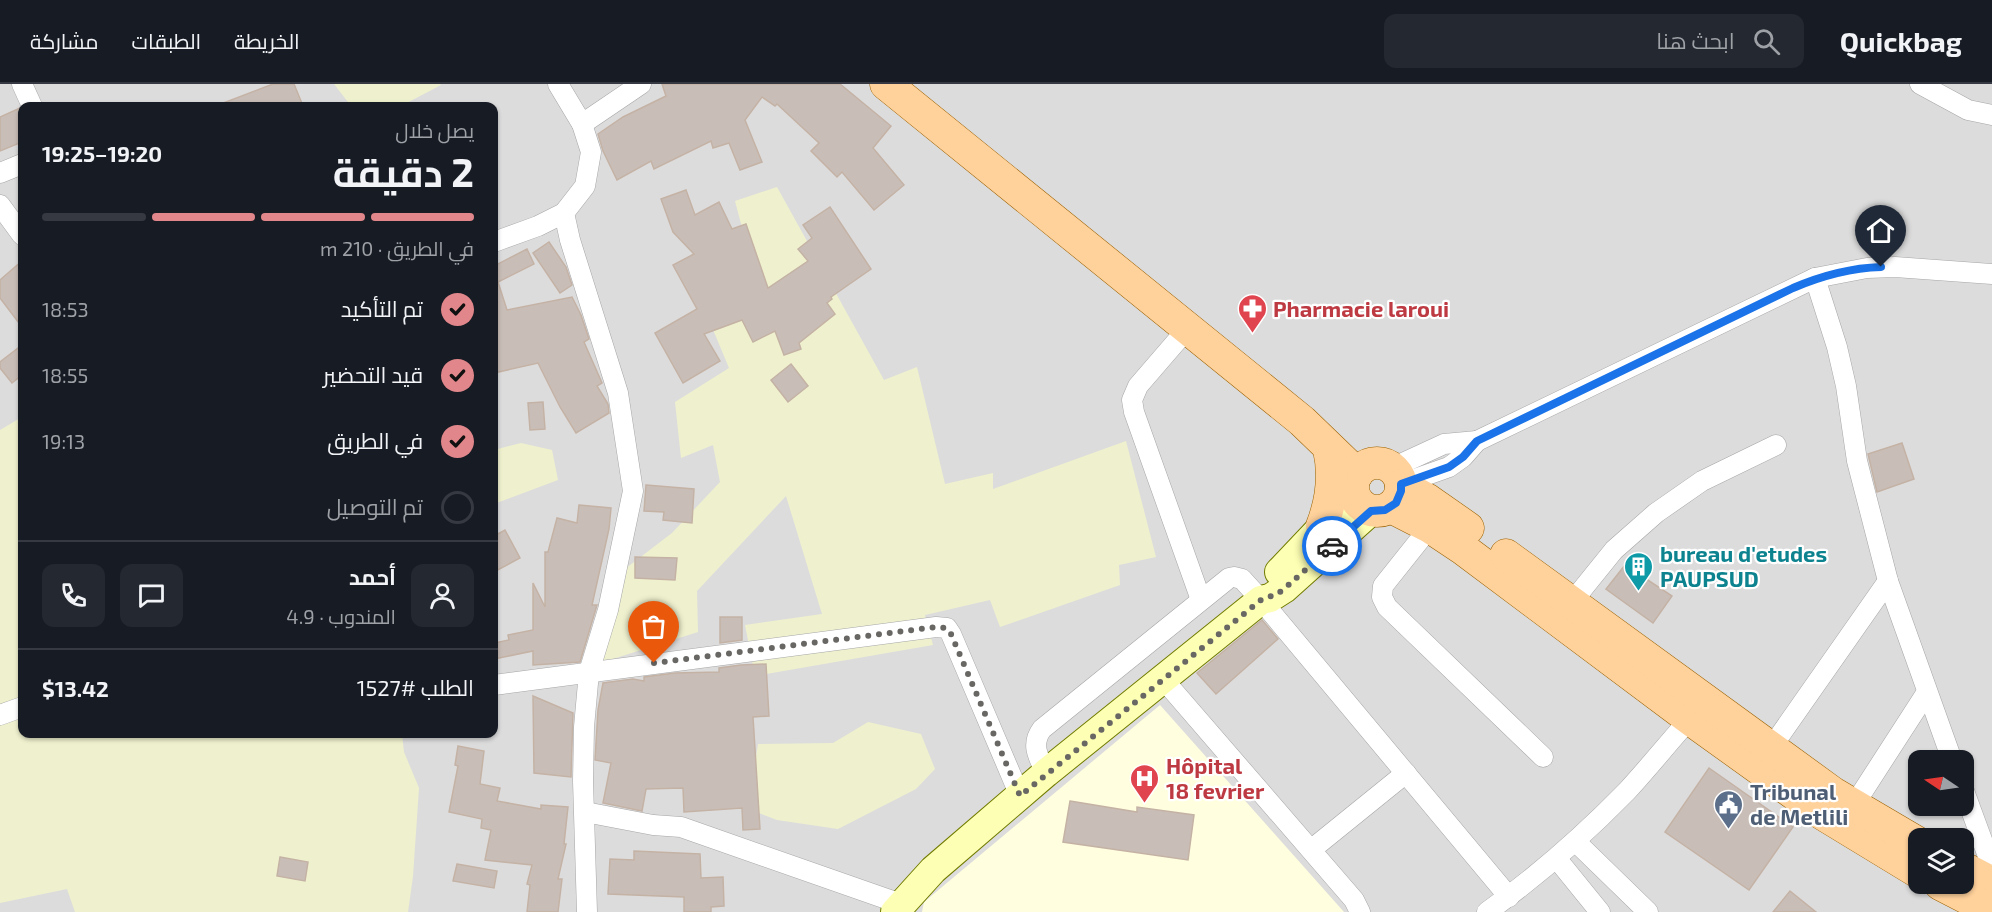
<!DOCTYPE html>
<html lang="ar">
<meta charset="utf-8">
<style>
:root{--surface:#171b24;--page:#242831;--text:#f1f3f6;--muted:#9ea1a6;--line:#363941;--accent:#e1868a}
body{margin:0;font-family:"Exo 2",Cairo,sans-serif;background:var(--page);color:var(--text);direction:rtl;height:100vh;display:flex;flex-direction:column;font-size:22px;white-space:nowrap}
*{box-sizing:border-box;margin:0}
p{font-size:20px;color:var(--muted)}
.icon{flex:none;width:33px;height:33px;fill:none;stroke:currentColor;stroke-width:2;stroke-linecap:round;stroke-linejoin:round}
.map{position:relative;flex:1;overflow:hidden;direction:ltr}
.drawer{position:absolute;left:18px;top:18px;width:480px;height:636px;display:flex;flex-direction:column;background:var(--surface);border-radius:12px;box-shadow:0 2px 4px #0004;direction:rtl}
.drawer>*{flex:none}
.needle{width:39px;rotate:283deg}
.fabs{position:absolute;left:1908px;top:666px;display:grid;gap:12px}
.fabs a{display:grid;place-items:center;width:66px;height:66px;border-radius:12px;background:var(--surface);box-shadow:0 2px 4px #0004;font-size:30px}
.pin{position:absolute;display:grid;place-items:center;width:51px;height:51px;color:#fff;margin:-62px -26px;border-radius:50% 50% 50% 0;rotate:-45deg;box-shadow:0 0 6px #0007}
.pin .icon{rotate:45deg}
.courier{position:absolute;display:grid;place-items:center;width:60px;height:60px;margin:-30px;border:4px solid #1a73e8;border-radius:50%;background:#fff;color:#222;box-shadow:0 2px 8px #0007}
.headline em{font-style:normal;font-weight:700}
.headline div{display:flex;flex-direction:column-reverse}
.headline{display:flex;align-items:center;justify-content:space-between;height:102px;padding:0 24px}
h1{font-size:39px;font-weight:700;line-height:45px}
.bar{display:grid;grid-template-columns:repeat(4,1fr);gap:9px 6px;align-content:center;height:72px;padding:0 24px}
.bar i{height:8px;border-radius:4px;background:var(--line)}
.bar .active{background:var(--accent)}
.bar p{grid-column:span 4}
.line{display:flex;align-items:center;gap:15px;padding:0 24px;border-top:2px solid var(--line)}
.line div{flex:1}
.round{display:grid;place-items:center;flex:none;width:63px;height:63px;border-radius:12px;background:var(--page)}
ol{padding:0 24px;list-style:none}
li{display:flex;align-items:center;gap:18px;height:66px}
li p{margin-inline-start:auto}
li .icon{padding:6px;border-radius:50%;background:var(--accent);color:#111;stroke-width:4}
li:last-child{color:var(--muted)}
li i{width:33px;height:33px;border:3px solid var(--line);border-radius:50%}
header{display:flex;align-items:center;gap:36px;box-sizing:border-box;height:84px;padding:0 30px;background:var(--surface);border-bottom:2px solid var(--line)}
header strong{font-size:28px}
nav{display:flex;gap:33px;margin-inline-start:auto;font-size:21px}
.search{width:420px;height:54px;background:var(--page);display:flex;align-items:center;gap:15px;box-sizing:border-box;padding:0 21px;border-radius:12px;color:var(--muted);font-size:22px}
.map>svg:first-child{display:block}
</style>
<header>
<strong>Quickbag</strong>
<div class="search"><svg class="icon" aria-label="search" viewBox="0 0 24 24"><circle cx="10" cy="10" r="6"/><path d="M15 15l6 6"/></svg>ابحث هنا</div>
<nav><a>الخريطة</a><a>الطبقات</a><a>مشاركة</a></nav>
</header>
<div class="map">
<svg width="1992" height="828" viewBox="0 0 1992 828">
<rect width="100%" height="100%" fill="#f1ece4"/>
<path fill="#dddcdc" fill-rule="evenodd" d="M0 0H1992V828H0ZM22 22H494V650H22ZM1918 676H1964V722H1918ZM1918 754H1964V800H1918Z"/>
<polygon fill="#fffedf" points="1160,621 1344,828 922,828 924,818"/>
<g fill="#eff1ce">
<polygon points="334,0 440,0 441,1 401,22 351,22"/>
<polygon points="777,103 884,296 917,283 945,400 993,389 993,405 1126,357 1156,473 1119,481 1120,501 1000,543 990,516 925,531 933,561 755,592 745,541 822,530 786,412 697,507 698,548 600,579 617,491 672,449 720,398 713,361 681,374 675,318 729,284 699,212 753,185 735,117"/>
<polygon points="22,333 22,650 402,650 404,668 419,704 413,792 408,828 75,828 67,805 0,819 0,346"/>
<polygon points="521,359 552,366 558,396 494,420 494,366"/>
<polygon points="868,638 921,650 935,685 916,705 838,745 777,736 748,725 758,660 833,659"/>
</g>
<g fill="#c9beb7" stroke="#c4b2a5" stroke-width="1.5">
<polygon points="273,0 294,0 303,22 218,22 218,21"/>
<polygon points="662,0 840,0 891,42 873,64 904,101 874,126 842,88 837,93 811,67 819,59 777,20 775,22 762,13 745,36 762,78 740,86 729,59 713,64 711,57 654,85 651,77 617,96 603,67 598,50 623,33 666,12"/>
<polygon points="20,24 22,29 22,58 0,67 0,33"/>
<polygon points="686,106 695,131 719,118 732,145 746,140 768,204 808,177 798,165 812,154 803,141 830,123 871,185 831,213 832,215 827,219 835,230 799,259 801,265 784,271 775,247 753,258 742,236 704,250 720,277 683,299 655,249 697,225 673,181 694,170 673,148 661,115"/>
<polygon points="549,158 566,183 572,201 560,209 533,169"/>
<polygon points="527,165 534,180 498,198 507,226 572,213 581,231 589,255 584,258 602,299 597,302 608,320 609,329 576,349 560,323 538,279 494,289 494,182"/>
<polygon points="22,177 22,243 0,214 0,196"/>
<polygon points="22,261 22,291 12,299 0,284 0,278"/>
<polygon points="791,280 808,302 788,318 771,296"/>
<polygon points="543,318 545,345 530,346 528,319"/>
<polygon points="1902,359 1914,395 1877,408 1868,370"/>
<polygon points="646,401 694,405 692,439 663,436 664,428 644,427"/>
<polygon points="579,421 611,424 609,445 592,521 597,521 580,578 533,581 533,567 494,575 494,559 509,556 508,551 533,546 533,499 545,523 545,468 548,468 557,434 577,439"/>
<polygon points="505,446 520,474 494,488 494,452"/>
<polygon points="635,473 677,474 675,496 635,494"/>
<polygon points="1625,481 1672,512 1653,539 1606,505"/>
<polygon points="720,533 742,533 742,556 720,559"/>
<polygon points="1262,536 1278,555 1216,610 1197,589"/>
<polygon points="766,580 769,632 753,633 760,745 743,746 742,724 684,728 683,704 646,705 642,727 603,719 611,679 595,676 598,626 603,599 633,595 644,597 644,593 675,589 719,588 719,584 741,581"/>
<polygon points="533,612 573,629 571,693 534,689"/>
<polygon points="458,662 484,667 480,700 500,704 497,717 541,725 541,721 568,723 564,760 566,760 558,795 562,795 558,828 527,828 530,801 527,800 532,781 485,776 491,746 481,744 482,735 449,728 458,682 455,681"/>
<polygon points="1709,684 1793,743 1749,806 1665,748"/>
<polygon points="1070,717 1137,728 1137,723 1194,731 1188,776 1063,758"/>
<polygon points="634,767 700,770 701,794 723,793 724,822 711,823 711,828 684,828 684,813 608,810 610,775 634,776"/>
<polygon points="280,773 308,778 305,797 277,792"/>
<polygon points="457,780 497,787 494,804 453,797"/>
<polygon points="1790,807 1816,828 1773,828"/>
</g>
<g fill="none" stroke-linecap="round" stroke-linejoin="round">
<defs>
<g id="street">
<polyline points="22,0 32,22"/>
<polyline points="558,0 582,40 591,68 585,102 564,129 570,156 618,309 633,407 608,526 589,588 584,643 583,697 587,828"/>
<polyline points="1920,0 1968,26 1992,31"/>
<polyline points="582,40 641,0"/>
<polyline points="0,89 22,80"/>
<polyline points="0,121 22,151"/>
<polyline points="494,158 538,142 564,129"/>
<polyline points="1815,194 1837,263 1846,302 1857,377 1888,497 1952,676"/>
<polyline points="1188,244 1138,302 1132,316 1134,328 1201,516"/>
<polyline points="1392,384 1444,360 1477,357"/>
<polyline points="1401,400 1449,383 1463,373 1477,357 1815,194 1867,184 1895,183 1992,190"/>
<polyline points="1430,443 1383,502 1382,513 1387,523 1543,673"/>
<polyline points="1572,518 1614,466 1656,429 1702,397 1776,361"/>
<polyline points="1163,595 1354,816 1360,828"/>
<polyline points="494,601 936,543 947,544 951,550 1020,712"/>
<polyline points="0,631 22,623"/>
<polyline points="1771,664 1888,497"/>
<path d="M1046 689C1039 674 1030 661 1042 645L1229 494 1234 493 1242 495 1261 516 1509 813"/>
<polyline points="1964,707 1992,783"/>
<polyline points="1854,721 1927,608"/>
<polyline points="585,728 653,741 681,743 901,820"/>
<polyline points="1576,758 1648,828"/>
<polyline points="1312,765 1406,689"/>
<polyline points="1557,775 1600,828"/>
<path d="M1487 828C1539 791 1583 752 1627 707 1651 681 1673 653 1697 627"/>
</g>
<g id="secondary">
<polyline points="1279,488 1354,409"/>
<polyline points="895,828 933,786 1046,689 1261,516 1270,514 1284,505 1371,427"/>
</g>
<g id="primary">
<polyline points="886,0 1302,337 1357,390"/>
<circle cx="1377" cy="403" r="24"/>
<polyline points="1401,401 1428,416 1468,444"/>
<polyline points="1391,423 1430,443 1463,465 1690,635 1821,729 1918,788"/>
<path d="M1322 442C1332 416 1335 392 1329 365"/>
<polyline points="1506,471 1833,709 1918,759"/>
<polyline points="1964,784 1992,799"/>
<polyline points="1940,800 1992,827"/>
</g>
</defs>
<use href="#street" stroke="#a6a6a6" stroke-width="21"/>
<use href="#secondary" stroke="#727c00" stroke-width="30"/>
<use href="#primary" stroke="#9a6200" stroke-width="33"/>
<use href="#street" stroke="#fff" stroke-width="20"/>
<use href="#secondary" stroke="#fdffb4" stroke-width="28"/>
<use href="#primary" stroke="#ffd19b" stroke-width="32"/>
</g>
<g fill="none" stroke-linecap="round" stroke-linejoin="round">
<polyline stroke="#686764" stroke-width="6" stroke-dasharray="0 10.8" points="654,579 936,543 946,544 951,550 1020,712 1261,516 1277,510 1284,505 1332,462"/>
<path stroke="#1a73e8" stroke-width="8" d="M1332 462 1371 427 1385 426 1396 419 1401 407V400L1449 383 1463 373 1477 357 1793 204C1821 192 1850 184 1881 183"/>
</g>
<defs>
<symbol id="pharmacy-pin" viewBox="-11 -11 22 30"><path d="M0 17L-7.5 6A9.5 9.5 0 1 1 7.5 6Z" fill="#e0444e" stroke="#fff"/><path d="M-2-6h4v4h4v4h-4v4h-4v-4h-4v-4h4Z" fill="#fff"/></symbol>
<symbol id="building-pin" viewBox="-11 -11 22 30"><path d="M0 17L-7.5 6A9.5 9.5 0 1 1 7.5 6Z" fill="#0f9aa8" stroke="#fff"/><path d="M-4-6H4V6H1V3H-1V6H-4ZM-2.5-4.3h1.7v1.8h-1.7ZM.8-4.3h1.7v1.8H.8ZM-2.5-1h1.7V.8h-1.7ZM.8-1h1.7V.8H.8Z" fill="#fff"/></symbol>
<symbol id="hospital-pin" viewBox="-11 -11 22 30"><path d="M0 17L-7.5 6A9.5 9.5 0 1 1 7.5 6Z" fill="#e0444e" stroke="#fff"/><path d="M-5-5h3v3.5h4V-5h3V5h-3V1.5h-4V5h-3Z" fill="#fff"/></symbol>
<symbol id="civic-pin" viewBox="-11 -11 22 30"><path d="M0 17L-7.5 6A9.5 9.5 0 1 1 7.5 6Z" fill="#5c6f8a" stroke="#fff"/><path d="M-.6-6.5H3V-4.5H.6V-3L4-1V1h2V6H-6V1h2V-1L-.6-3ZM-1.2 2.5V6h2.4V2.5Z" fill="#fff"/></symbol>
</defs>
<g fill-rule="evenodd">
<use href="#pharmacy-pin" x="1236" y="208" width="33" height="45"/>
<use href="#building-pin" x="1622" y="466" width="33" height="45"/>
<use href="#hospital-pin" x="1128" y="678" width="33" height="45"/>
<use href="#civic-pin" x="1712" y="704" width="33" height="45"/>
</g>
<g text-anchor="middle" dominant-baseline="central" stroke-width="4.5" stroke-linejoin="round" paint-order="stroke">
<g font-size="22" font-weight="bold" fill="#be3a42" stroke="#fff" text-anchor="start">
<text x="1273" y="224">Pharmacie laroui</text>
<text x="1166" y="681">Hôpital<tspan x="1166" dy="25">18 fevrier</tspan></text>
</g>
<g font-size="22" font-weight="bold" fill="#0d838f" stroke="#fff" text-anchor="start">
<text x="1660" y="469">bureau d'etudes<tspan x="1660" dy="25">PAUPSUD</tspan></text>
</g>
<g font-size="22" font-weight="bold" fill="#4e5e75" stroke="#fff" text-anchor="start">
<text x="1750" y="707">Tribunal<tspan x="1750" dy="25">de Metlili</tspan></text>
</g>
</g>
</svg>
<div class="fabs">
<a><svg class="needle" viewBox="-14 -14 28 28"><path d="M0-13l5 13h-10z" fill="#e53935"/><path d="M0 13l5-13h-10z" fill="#9ea1a6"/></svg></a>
<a><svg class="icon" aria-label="layers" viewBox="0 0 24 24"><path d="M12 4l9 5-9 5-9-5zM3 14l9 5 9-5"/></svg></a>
</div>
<div class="pin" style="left:654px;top:579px;background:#ea580c"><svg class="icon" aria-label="bag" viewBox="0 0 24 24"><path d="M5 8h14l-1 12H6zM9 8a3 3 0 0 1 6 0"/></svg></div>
<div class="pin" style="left:1881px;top:183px;background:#1f2937"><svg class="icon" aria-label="home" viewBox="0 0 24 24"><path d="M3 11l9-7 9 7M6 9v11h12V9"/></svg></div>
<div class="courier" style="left:1332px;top:462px"><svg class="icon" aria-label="car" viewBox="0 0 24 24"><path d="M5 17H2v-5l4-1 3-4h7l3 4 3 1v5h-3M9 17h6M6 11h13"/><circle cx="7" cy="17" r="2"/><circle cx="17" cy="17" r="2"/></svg></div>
<section class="drawer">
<div class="headline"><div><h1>2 دقيقة</h1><p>يصل خلال</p></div><em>19:20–19:25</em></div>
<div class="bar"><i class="active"></i><i class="active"></i><i class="active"></i><i></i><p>في الطريق · 210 m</p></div>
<ol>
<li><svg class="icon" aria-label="check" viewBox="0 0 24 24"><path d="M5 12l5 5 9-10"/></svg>تم التأكيد<p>18:53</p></li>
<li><svg class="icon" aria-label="check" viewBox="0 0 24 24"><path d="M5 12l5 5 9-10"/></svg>قيد التحضير<p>18:55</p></li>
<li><svg class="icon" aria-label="check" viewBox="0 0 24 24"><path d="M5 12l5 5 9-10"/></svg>في الطريق<p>19:13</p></li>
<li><i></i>تم التوصيل</li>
</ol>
<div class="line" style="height:108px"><a class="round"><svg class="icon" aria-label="person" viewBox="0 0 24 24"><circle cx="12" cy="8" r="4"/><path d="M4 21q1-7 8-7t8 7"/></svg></a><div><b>أحمد</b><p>المندوب · 4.9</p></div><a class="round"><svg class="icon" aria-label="chat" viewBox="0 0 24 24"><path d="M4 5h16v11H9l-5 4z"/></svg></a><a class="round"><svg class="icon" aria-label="phone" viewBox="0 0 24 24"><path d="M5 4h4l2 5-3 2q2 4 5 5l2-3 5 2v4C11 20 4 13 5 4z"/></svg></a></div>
<div class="line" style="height:78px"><div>الطلب #1527</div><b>$13.42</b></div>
</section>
</div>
